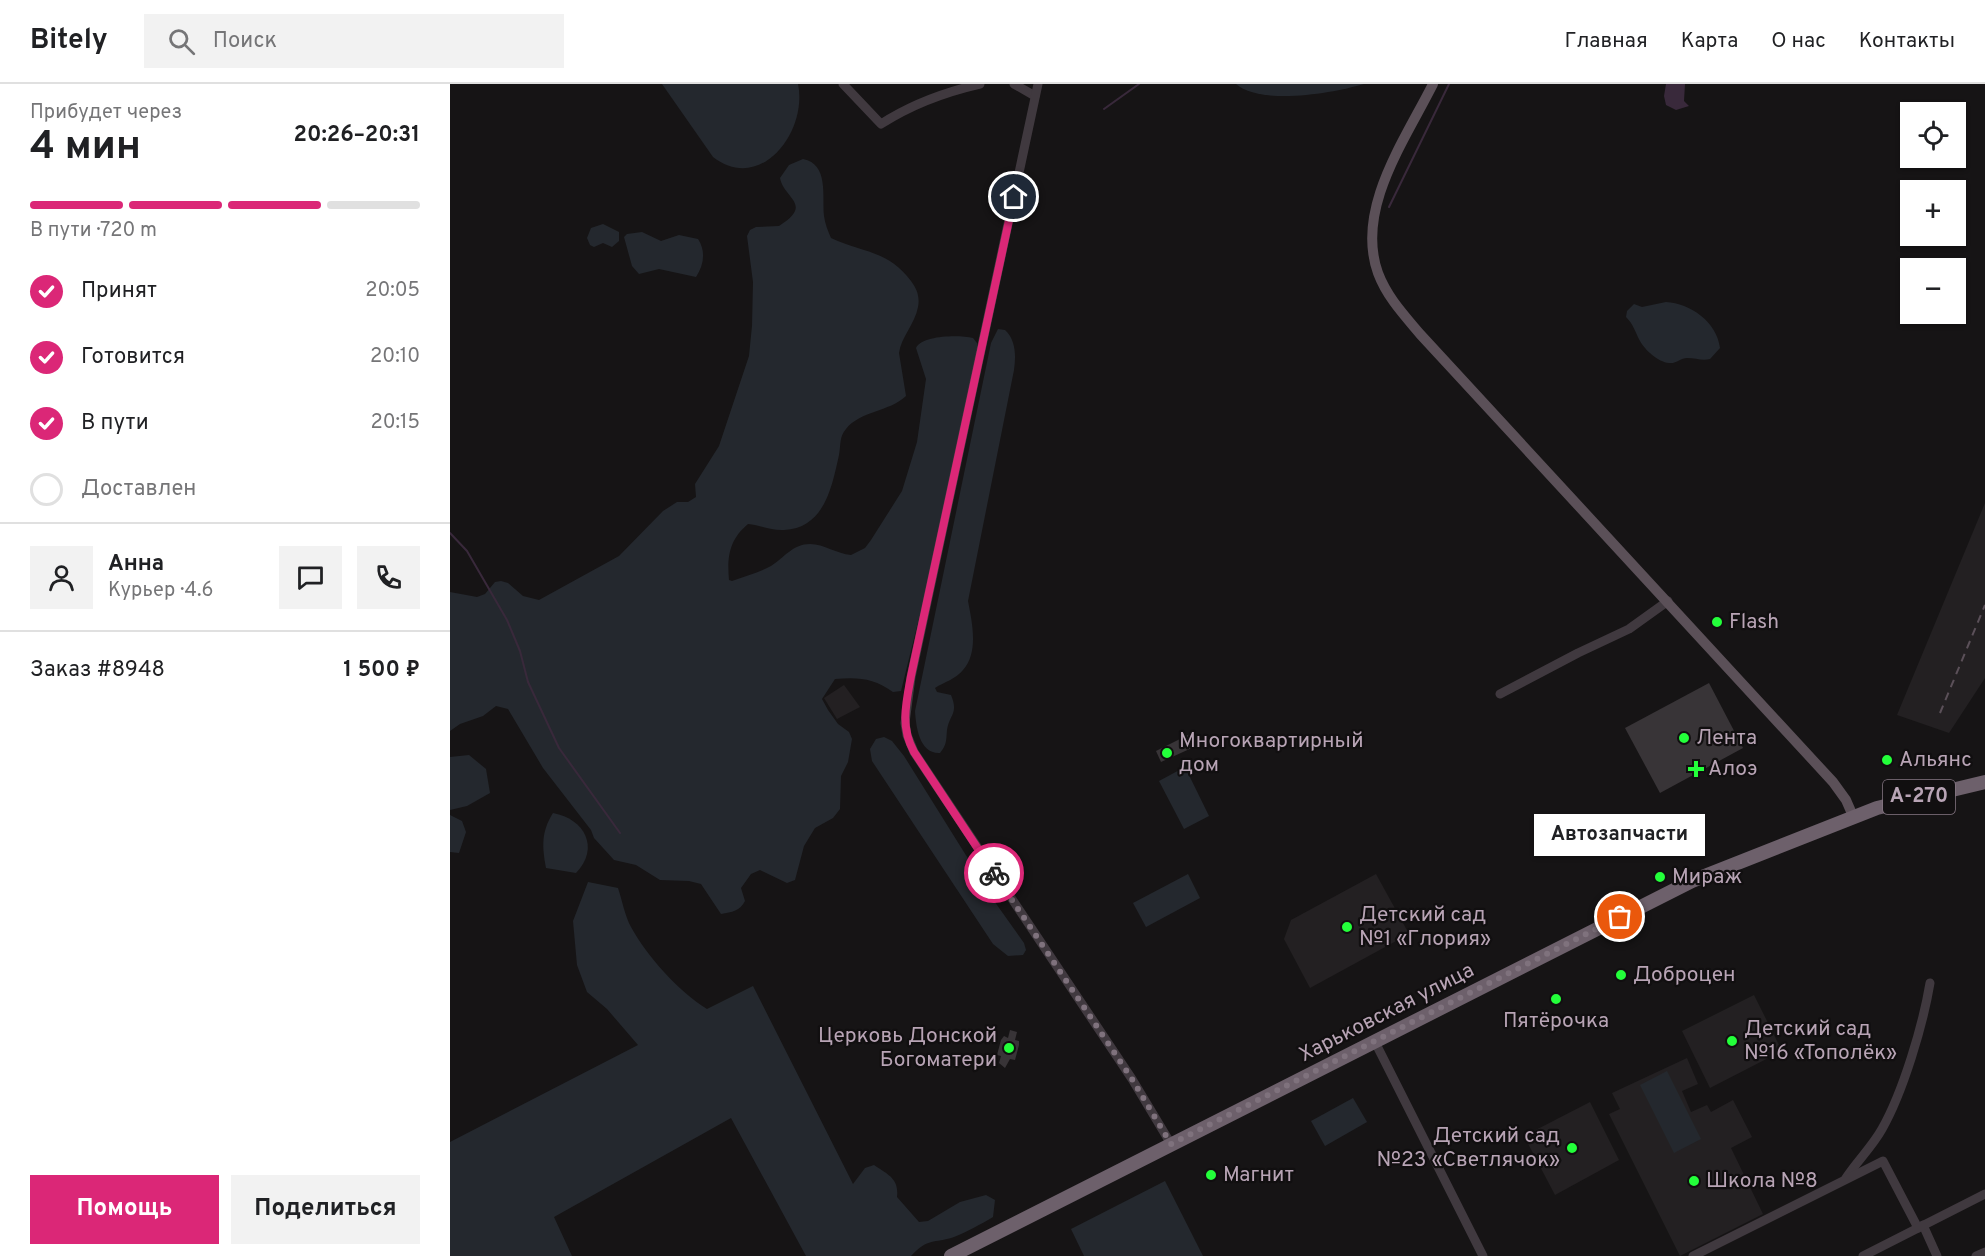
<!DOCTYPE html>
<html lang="ru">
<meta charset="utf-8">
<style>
:root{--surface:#fff;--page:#f2f2f2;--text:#202124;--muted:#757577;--line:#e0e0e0;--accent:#db2777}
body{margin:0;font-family:Overpass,sans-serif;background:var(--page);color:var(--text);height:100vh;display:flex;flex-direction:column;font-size:22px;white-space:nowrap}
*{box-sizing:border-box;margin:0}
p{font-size:20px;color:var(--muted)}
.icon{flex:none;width:33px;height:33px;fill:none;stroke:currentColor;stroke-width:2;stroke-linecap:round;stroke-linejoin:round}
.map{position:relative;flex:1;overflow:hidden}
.panel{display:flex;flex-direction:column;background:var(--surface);width:450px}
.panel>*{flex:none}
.controls{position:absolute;left:1450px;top:18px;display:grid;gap:12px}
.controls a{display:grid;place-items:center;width:66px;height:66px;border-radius:0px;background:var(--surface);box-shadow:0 2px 4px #0004;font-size:30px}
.pin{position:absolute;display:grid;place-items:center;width:51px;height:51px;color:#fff;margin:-26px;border:3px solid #fff;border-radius:50%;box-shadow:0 2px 6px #0007}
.courier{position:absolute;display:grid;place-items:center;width:60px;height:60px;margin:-30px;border:4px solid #db2777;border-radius:50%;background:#fff;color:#222;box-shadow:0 2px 8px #0007}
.bubble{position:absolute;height:42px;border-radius:0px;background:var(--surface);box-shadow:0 2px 4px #0004;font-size:20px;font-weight:700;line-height:42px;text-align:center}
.summary em{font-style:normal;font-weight:700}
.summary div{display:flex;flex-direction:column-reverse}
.summary{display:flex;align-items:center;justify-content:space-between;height:102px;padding:0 30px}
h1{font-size:39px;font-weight:700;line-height:45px}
.bar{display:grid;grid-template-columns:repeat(4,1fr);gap:9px 6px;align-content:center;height:72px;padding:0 30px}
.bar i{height:8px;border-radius:4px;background:var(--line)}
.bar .selected{background:var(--accent)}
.bar p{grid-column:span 4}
.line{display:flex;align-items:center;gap:15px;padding:0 30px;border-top:2px solid var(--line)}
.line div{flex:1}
.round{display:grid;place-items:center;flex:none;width:63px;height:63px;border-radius:0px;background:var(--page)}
ol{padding:0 30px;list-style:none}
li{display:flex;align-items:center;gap:18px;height:66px}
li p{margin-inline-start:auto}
li .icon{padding:6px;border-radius:50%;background:var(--accent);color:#fff;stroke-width:4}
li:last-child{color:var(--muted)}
li i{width:33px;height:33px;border:3px solid var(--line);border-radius:50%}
.action{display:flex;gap:12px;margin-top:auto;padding:12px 30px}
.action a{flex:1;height:69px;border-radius:0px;background:var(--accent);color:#fff;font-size:24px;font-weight:700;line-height:69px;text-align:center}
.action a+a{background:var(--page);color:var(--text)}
header{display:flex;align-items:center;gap:36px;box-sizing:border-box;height:84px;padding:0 30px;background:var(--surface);border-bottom:2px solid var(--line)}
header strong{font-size:28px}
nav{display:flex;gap:33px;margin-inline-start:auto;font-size:21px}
.search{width:420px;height:54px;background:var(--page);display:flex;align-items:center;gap:15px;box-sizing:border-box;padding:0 21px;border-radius:0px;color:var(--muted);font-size:22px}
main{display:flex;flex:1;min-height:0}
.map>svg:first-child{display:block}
</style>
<header>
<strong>Bitely</strong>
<div class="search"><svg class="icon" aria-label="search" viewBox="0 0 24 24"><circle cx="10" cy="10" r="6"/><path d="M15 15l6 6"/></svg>Поиск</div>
<nav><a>Главная</a><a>Карта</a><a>О нас</a><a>Контакты</a></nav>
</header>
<main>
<section class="panel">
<div class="summary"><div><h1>4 мин</h1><p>Прибудет через</p></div><em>20:26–20:31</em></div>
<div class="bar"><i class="selected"></i><i class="selected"></i><i class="selected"></i><i></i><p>В пути · 720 m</p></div>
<ol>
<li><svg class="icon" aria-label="check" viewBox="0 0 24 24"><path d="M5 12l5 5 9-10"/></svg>Принят<p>20:05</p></li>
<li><svg class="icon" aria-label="check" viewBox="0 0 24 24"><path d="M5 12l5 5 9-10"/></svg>Готовится<p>20:10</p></li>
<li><svg class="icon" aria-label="check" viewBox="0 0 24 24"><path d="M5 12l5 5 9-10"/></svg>В пути<p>20:15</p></li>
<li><i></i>Доставлен</li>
</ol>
<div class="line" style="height:108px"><a class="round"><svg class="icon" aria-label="person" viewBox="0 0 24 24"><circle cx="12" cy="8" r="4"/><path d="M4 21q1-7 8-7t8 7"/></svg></a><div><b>Анна</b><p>Курьер · 4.6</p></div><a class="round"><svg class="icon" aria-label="chat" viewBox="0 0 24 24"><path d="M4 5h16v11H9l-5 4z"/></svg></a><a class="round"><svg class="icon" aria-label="phone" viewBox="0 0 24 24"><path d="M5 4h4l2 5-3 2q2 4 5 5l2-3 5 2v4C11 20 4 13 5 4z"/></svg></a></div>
<div class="line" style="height:78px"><div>Заказ #8948</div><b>1 500 ₽</b></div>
<div class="action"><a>Помощь</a><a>Поделиться</a></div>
</section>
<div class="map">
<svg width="1535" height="1172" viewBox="0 0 1535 1172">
<rect width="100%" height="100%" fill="#161415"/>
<g fill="#232022">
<polygon points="1535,419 1535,594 1499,649 1447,631"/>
<polygon points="394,601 410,623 387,635 374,614"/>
<polygon points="926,790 959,850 860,904 834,855 841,836"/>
<polygon points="1304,911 1332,967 1260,1004 1232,947"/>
<polygon points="1237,974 1248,1000 1232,1007 1241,1028 1257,1021 1261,1028 1283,1016 1302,1053 1281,1064 1313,1130 1230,1172 1159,1030 1170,1025 1162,1009"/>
<polygon points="1140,1018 1169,1076 1105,1111 1074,1052"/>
</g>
<g fill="#24282e">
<path d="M212 0H348C358 47 311 110 263 73Z"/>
<path d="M786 0H914C883 9 812 22 786 0Z"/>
<path d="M353 75C379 80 372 112 374 132 375 140 378 147 381 154 413 169 438 166 461 197 467 205 470 213 468 223 465 240 451 253 449 269L456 312C439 328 410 327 396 345 389 353 391 361 389 371 382 402 375 444 334 446 322 447 310 441 298 440 279 456 277 473 279 496L282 497C295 492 308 489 321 482 335 473 343 460 360 460 374 460 387 470 401 471L415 464 421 456 452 407 467 358 476 295 466 264C473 251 509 251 523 254L527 259V265L475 510 451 607 443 608C424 594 408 593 385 595L372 615 378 626 388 640 399 648 402 655 398 678 391 692 390 725 383 734 365 744 354 762 345 796 337 799 310 786 301 790 291 804 295 817C290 827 282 828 271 830L251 800 239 797 210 796 186 781 164 776 144 754 141 746 93 684 58 625 46 622 33 632 10 640 0 647V508L27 513 35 510 45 498 51 497 58 499 73 512 89 516 169 472 213 427 227 418H238L246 413 245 400 269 362 299 272 302 242 303 198 297 152 300 146 306 143 329 142C364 120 334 115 330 94L339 81Z"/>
<polygon points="153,140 169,148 169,157 162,163 153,159 144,163 140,161 137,154 141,144"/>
<path d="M192 148 211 157 229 151 248 155C256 167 254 181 246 193L209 185 189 190 182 182 174 153 177 150Z"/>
<path d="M1216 218C1240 219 1267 238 1270 264L1260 275C1252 277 1246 274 1237 274 1231 274 1226 280 1219 279 1208 278 1195 266 1190 257 1185 248 1184 241 1176 233L1177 227 1184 220 1192 223Z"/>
<path d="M548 245 555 246C566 256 566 272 564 286L518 517C522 538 529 568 513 586 506 595 494 598 485 604L487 608 501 611C509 630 499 631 497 646 496 657 497 660 490 669 469 670 466 642 465 627L541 259Z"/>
<polygon points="434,653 442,657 454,672 547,821 574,859 576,866 573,871 558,872 543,860 422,677 420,665 426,655"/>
<polygon points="19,671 36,685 40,709 17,722 0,726 0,673"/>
<polygon points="735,683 759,732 734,745 709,697"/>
<path d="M103 729C135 735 150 764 126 789L96 784C92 763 91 748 103 729Z"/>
<polygon points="0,731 12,737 16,748 9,769 0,768"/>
<polygon points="738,790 750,814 696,843 683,819"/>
<path d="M138 798 168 804C172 816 175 832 181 843 197 872 229 908 257 925L303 902 403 1100 415 1084 424 1081C439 1091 449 1095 447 1113L469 1138 478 1137 510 1118 536 1111 545 1116 543 1133C531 1140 517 1148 504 1153 483 1160 479 1153 461 1172H356L281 1034 104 1133 122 1172H0V1058L188 961 157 925 137 908 127 881 123 837Z"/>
<polygon points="1217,987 1251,1055 1224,1069 1190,1001"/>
<polygon points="903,1014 917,1038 875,1062 861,1037"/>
<polygon points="715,1097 753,1172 634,1172 621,1145"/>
</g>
<polygon fill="#39293b" points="1216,0 1235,0 1234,17 1239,22 1226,26 1216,21 1214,12"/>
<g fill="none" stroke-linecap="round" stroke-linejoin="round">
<g stroke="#39293b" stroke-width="2">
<polyline points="654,25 689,0"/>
<polyline points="939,123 999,0"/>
<polyline points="0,449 17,467 57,536 70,567 78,598 109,664 170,749"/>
</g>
</g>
<g fill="#383437">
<polygon points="1259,599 1293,664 1210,709 1175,644"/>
<polygon points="742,649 746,659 743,661 744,663 711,678 706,667"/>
<polygon points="560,946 567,948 565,956 569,957 569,961 565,976 560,975 555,984 549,979 551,972 547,971 551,956 554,952 558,954"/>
</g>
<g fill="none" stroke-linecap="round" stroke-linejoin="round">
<g stroke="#40393f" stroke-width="9">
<path d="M393 0 431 40C462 20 495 8 530 0"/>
<polyline points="564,0 585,12"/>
<polyline points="588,0 461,593 455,639 457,651 464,668 682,995 721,1060"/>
<polyline points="1050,610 1128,569 1179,545 1218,517"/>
<polyline points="925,958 1033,1172"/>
<path d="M1396 1094C1407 1077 1422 1063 1432 1045 1453 1008 1473 941 1480 899"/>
<polyline points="1473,1141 1487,1172"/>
<polyline points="1243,1172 1433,1077 1468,1144"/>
<polyline points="1413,1172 1535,1110"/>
<polyline points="1526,1172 1535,1168"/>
</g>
<path stroke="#5b5058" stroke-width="10" d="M983 0C955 56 905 125 928 189 937 213 954 231 970 250L1383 698 1396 716 1403 732"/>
<polyline stroke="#6d606b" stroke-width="14" points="501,1172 1242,797 1427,724 1535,698"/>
<polyline stroke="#5b5059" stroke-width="2" stroke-dasharray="8 6" stroke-linecap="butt" points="1490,629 1535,521"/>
</g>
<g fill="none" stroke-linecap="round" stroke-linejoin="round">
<polyline stroke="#7f727d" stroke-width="6" stroke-dasharray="0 10.8" points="544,789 682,995 721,1060 1170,833"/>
<path stroke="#db2777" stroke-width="8" d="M544 789 464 668C450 643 456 619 461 592L564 113"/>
</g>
<g fill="#23ff3a" stroke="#110f10" stroke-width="2">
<circle cx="1267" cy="538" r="6"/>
<circle cx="1234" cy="654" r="6"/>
<circle cx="717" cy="669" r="6"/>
<circle cx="1437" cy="676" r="6"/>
<path d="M1243 676h6v6h6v6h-6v6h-6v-6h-6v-6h6z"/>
<circle cx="1210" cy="793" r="6"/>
<circle cx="897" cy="843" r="6"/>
<circle cx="1171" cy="891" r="6"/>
<circle cx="1106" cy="915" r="6"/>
<circle cx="1282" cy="957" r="6"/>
<circle cx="559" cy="964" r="6"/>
<circle cx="1122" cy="1064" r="6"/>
<circle cx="761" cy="1091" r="6"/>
<circle cx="1244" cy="1097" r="6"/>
</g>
<g text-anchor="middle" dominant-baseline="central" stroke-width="4.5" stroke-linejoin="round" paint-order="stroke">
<rect fill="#110f10" stroke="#867784" stroke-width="1.5" x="1433" y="696" width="72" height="34" rx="4.5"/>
<g font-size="20" font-weight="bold" fill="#b8a4b5">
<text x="1469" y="713">А-270</text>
</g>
<g font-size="21" fill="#b8a4b5" stroke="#110f10" text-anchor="start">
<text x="1279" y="538">Flash</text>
<text x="1246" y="654">Лента</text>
<text x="729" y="657">Многоквартирный<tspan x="729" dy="24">дом</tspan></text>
<text x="1449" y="676">Альянс</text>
<text x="1258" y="685">Алоэ</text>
<text x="1222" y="793">Мираж</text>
<text x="909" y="831">Детский сад<tspan x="909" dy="24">№1 «Глория»</tspan></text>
<text x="1183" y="891">Доброцен</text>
<text x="1106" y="937" text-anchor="middle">Пятёрочка</text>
<text x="1294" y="945">Детский сад<tspan x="1294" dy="24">№16 «Тополёк»</tspan></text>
<text x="547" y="952" text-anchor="end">Церковь Донской<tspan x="547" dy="24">Богоматери</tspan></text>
<text x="1110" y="1052" text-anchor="end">Детский сад<tspan x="1110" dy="24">№23 «Светлячок»</tspan></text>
<text x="773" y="1091">Магнит</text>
<text x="1256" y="1097">Школа №8</text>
</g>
<g font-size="21" fill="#b8a4b5" stroke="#110f10">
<text transform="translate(937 929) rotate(-27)">Харьковская улица</text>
</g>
</g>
</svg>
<div class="controls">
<a><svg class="icon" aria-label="locate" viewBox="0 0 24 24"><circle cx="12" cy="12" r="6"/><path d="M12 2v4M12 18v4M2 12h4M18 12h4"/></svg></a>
<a>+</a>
<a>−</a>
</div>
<div class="pin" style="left:1170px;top:833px;background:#ea580c"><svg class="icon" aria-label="bag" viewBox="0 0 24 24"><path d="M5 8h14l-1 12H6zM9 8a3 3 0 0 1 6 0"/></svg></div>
<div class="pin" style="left:564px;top:113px;background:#1f2937"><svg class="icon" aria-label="home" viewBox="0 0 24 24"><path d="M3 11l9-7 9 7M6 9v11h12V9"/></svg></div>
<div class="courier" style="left:544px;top:789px"><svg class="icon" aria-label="bike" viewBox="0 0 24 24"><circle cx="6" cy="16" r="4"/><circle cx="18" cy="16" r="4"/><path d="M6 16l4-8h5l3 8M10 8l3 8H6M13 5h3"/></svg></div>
<div class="bubble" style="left:1084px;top:730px;width:171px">Автозапчасти</div>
</div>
</main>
